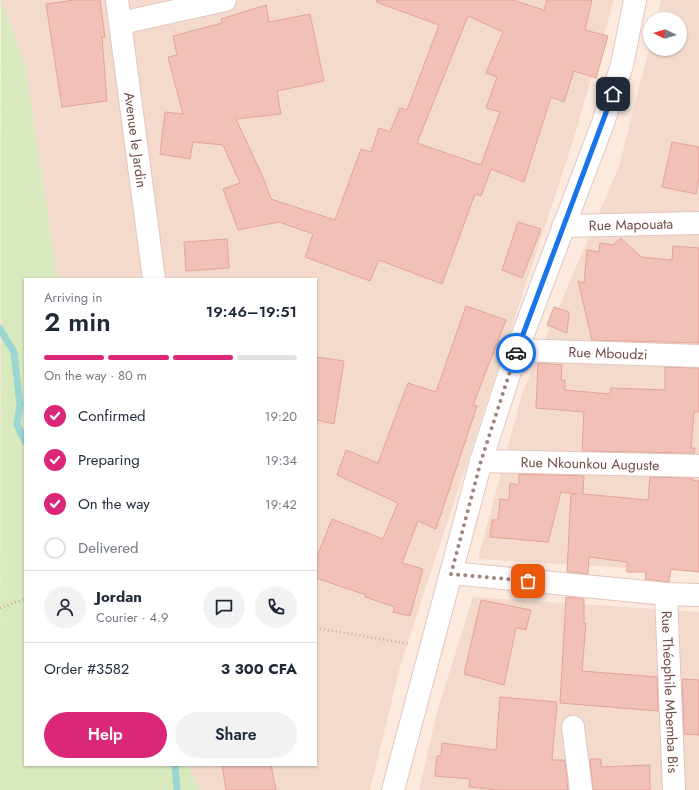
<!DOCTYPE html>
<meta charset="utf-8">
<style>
:root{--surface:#fff;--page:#f2f2f3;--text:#1f2937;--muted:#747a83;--line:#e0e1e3;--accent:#db2777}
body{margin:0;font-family:Jost,sans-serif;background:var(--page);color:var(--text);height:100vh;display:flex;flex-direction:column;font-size:15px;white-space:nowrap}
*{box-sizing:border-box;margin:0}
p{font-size:13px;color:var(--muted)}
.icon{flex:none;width:22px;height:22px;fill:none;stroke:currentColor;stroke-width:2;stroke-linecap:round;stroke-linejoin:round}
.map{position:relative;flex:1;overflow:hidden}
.sheet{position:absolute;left:24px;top:278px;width:293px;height:488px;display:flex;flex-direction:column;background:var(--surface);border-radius:0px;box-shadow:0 1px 3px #0004}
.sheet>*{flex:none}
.needle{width:26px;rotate:275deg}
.fabs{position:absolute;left:643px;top:12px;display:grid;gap:8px}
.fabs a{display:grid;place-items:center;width:44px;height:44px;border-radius:50%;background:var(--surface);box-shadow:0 1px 3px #0004;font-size:20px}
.pin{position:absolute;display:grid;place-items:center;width:34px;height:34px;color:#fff;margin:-17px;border-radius:8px;box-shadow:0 2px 6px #0006}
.courier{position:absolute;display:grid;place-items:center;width:40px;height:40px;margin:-20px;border:3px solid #1a73e8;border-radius:50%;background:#fff;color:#222;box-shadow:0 1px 5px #0007}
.overview em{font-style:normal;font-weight:600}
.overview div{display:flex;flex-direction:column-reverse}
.overview{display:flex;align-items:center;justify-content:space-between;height:68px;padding:0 20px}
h1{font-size:26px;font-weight:600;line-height:30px}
.bar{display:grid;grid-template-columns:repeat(4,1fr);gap:6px 4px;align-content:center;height:48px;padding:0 20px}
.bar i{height:5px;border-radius:3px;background:var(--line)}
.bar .on{background:var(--accent)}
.bar p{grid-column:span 4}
.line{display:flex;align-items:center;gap:10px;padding:0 20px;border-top:1px solid var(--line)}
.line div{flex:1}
.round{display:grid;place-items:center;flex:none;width:42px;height:42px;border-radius:21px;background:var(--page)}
ol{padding:0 20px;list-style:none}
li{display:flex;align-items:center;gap:12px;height:44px}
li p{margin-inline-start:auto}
li .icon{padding:4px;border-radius:50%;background:var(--accent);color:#fff;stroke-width:4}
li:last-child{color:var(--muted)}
li i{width:22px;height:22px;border:2px solid var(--line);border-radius:50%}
.action{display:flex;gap:8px;margin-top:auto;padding:8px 20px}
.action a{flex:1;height:46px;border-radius:24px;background:var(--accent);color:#fff;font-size:16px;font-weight:600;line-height:46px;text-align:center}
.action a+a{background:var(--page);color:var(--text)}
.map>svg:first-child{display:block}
</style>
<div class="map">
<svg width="699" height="790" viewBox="0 0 699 790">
<rect width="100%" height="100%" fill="#fceadf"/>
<g fill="#f3dacd">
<polygon points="0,0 614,0 573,141 401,663 370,790 163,790 168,765 316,765 316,279 37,279"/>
<polygon points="661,0 699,0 699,572 478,559 522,394 619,166 650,45 650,49 680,49 680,19 657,19"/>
<polygon points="473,597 699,612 699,790 419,790 437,712"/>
</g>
<polygon fill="#d9e9be" points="1,0 25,63 58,279 25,279 25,765 189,765 200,790 0,790"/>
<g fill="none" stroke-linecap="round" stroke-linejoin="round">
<g stroke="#9ad7d2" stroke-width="7">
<polyline points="0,329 14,352 20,405 17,424 25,442"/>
<polyline points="175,765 177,790"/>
</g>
</g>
<g fill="#f1c0b6" stroke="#e4a397" fill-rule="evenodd">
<polygon points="75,0 100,0 105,37 102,37 107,101 62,107 46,4"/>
<path d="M377 0H513L544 10 547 0H592L585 30 608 36 596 78 574 71 564 102 551 97 524 182 491 169 481 196 475 194 442 284 379 260 370 281 305 257 313 234 279 222 238 230 223 189 240 183 223 145 193 142 190 159 160 154 165 112 183 114 168 57 177 55 173 36 222 23 221 19 266 5 269 22 310 14 324 81 277 91 281 114 236 119 262 175 271 199 335 220 361 149 371 152 379 128 390 132 400 108 407 110 439 25 376 2ZM468 16 503 32 486 73 497 77 486 108 500 112 481 165 417 143Z"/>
<polygon points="672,142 699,147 699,177 696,194 662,187"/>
<polygon points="518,222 541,229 522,278 502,270"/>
<polygon points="621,238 641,257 672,260 673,246 699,248 699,343 592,340 578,281 584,283 587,250 599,252 600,243 613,245"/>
<polygon points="227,239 229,268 186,271 184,242"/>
<polygon points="466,306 506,320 473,405 477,406 436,529 418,521 402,563 423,569 410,616 393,612 395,607 365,597 366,595 316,578 316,559 332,519 383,539 398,503 337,475 346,450 378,463 408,383 436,392"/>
<polygon points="554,307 569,312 567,333 547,325"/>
<polygon points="316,357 344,361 334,424 316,420"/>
<polygon points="538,363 562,365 561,380 565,380 565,390 610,394 611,388 665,390 665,367 699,368 699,412 694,412 691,448 695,448 694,453 582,451 584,412 536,408"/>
<polygon points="519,474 584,476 583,494 648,500 650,477 692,478 692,480 699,481 699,572 671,569 669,582 645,579 646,572 627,572 627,562 589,557 588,574 567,572 571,494 577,494 561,492 548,542 490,537 492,520 498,520 500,499 509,500 510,483 519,485"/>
<polygon points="566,597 584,599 584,623 586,623 582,671 657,677 658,711 560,703"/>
<polygon points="481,600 531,610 526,630 516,628 504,685 464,674"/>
<polygon points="682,679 699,680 699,735 684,734"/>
<polygon points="500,697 557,702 552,760 565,760 568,790 498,790 469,787 470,779 435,776 437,756 441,756 442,743 496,750"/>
<polygon points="590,759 601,759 601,767 650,765 650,790 593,790"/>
<polygon points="222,765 271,765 276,790 226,790"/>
</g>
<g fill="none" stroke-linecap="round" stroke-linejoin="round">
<defs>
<g id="minor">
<path id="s1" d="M117 0 154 279"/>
<polyline points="121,23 225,0"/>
<path id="s2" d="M563 226 699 223"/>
<path id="s3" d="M517 350 699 356"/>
<path id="s4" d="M481 461 699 466"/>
<polyline points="451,573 666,594 699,595"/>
<path id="s5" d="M666 594 674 790"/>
<polyline points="573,727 581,790"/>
<polyline points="393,790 481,461 517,350 603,123 622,65 635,0"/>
</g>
</defs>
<use href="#minor" stroke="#e2c6be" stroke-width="24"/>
<g stroke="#d5a49a" stroke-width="2.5" stroke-dasharray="1 3" stroke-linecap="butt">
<polyline points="0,608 25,599"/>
<polyline points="316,628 410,644"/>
</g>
<use href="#minor" stroke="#fff" stroke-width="22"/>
</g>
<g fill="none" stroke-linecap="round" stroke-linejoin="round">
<polyline stroke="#a2837c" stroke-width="4" stroke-dasharray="0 7.2" points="516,353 481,461 451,574 528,581"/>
<polyline stroke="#1a73e8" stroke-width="5" points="516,353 613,94"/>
</g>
<g text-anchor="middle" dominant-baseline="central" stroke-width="3" stroke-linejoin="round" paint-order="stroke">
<g font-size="14" fill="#724c47" stroke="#ffefe5">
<text stroke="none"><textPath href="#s1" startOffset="141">Avenue le Jardin</textPath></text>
<text stroke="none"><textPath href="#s2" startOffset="68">Rue Mapouata</textPath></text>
<text stroke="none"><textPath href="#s3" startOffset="91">Rue Mboudzi</textPath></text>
<text stroke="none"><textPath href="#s4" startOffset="109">Rue Nkounkou Auguste</textPath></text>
<text stroke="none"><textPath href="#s5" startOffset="98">Rue Théophile Mbemba Bis</textPath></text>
</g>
</g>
</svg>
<div class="fabs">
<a><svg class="needle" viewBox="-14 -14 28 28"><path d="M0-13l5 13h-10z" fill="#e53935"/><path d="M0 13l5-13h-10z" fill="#747a83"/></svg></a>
</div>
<div class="pin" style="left:528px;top:581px;background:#ea580c"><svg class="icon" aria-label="bag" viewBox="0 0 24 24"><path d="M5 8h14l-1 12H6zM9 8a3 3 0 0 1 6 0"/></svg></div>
<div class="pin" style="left:613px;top:94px;background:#1f2937"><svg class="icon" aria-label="home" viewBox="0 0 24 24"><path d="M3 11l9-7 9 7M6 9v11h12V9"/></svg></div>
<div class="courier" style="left:516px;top:353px"><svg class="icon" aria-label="car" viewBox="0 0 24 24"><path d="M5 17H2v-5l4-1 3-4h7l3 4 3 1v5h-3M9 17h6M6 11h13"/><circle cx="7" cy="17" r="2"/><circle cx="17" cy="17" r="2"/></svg></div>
<section class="sheet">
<div class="overview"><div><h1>2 min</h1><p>Arriving in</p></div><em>19:46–19:51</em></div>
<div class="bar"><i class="on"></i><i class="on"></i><i class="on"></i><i></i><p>On the way · 80 m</p></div>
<ol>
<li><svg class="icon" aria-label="check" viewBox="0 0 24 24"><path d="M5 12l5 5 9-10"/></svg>Confirmed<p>19:20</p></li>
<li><svg class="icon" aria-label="check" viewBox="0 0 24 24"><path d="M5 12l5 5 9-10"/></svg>Preparing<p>19:34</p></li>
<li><svg class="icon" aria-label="check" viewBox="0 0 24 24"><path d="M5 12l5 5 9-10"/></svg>On the way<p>19:42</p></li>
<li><i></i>Delivered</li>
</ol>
<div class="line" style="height:72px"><a class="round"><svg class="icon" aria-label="person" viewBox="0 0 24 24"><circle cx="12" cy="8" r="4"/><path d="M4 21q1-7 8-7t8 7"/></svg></a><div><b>Jordan</b><p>Courier · 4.9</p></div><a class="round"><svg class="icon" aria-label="chat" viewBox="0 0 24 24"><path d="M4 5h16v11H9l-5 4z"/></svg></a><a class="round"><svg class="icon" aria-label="phone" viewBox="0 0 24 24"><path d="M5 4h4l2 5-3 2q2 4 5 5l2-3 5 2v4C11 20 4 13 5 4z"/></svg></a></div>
<div class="line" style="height:52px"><div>Order #3582</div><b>3 300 CFA</b></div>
<div class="action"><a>Help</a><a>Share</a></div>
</section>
</div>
